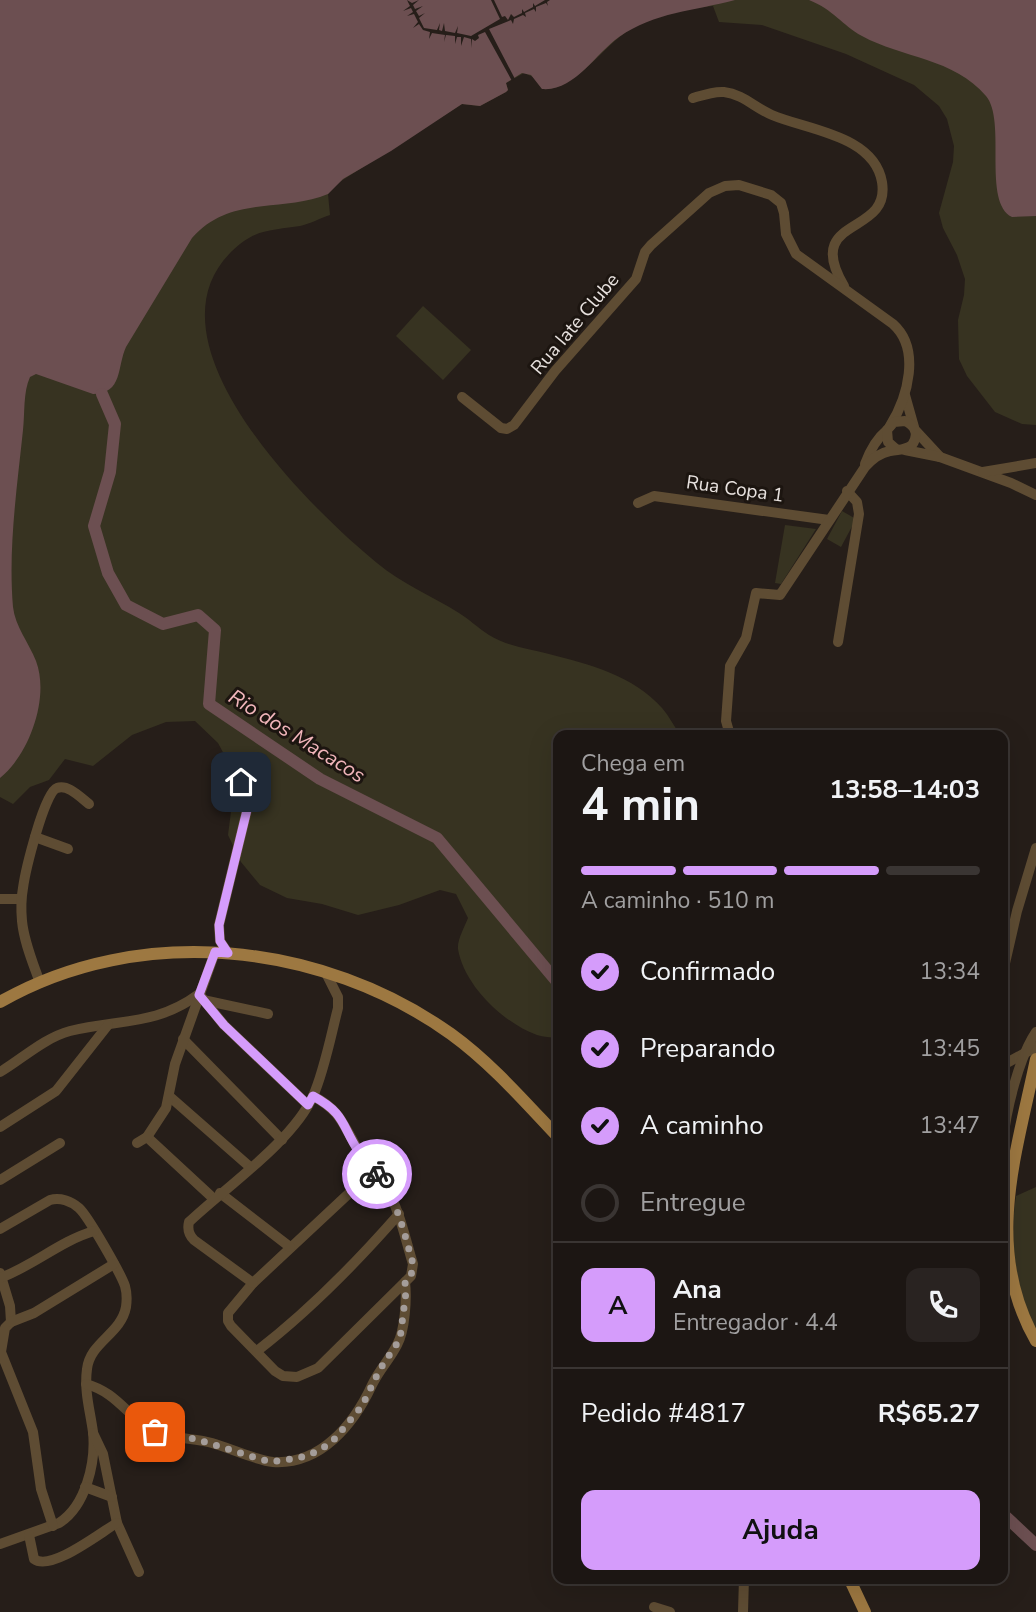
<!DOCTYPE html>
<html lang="pt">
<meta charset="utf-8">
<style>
:root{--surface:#1c1613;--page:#292321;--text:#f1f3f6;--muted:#a09fa0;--line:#3a3533;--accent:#d59cfb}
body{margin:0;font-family:"Nunito Sans",sans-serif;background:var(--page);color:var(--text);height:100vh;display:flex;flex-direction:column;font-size:26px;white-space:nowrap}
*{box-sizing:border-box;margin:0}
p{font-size:23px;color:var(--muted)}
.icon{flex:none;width:38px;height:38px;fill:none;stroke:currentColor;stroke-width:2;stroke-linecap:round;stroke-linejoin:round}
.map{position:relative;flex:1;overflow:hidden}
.sheet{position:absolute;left:553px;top:730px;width:455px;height:854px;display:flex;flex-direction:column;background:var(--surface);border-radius:14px;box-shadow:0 7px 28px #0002,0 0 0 2px var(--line)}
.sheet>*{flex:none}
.pin{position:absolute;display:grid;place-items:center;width:60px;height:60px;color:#fff;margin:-30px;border-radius:14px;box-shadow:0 4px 10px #0006}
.courier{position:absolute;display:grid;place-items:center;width:70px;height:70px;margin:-35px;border:5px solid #d59cfb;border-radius:50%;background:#fff;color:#222;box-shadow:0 2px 9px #0007}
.summary em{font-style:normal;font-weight:700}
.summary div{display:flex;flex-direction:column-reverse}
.summary{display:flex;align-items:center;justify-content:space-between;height:119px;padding:0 28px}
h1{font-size:46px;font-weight:700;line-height:52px}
.bar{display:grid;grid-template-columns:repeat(4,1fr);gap:10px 7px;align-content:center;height:84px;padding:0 28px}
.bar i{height:9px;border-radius:5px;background:var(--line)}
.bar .current{background:var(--accent)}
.bar p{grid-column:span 4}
.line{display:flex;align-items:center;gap:18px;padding:0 28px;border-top:2px solid var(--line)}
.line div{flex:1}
.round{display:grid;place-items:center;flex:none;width:74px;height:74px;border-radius:14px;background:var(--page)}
ol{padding:0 28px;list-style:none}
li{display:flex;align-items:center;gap:21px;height:77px}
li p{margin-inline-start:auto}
li .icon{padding:7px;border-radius:50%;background:var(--accent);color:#111;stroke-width:4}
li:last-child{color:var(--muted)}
li i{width:38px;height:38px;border:4px solid var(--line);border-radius:50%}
.cta{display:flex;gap:14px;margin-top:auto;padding:14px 28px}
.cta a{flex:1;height:80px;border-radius:14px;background:var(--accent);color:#111;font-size:28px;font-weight:700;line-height:80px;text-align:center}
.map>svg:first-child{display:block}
</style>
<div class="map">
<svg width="1036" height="1612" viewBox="0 0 1036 1612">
<rect width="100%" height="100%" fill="#261e19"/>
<g fill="#373321">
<path d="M630 0H1036V425L1022 424 995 412 967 376 959 359 958 320 964 295 965 279 957 255 943 228 939 213 953 162 954 146 947 119 939 106 914 85 846 54 762 25 719 22 713 6C683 9 655 14 629 30 602 47 574 92 542 89L533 77 524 73 506 83 508 90 506 92 480 106 462 104 338 183 328 194 330 215C320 218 310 224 300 226 282 229 260 229 244 241 126 328 306 505 377 563 402 584 432 596 459 613 469 619 478 628 489 635 506 646 529 649 549 654 589 664 634 676 662 708 669 716 674 726 680 735H558V1038C551 1037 543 1037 537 1035 503 1023 464 985 458 949 457 940 465 926 468 918L456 894 440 890 399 905 358 915 322 904 287 898 260 885 241 862 228 835 232 804V769L218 743 195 721 166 722 132 735 93 766 65 759 49 780 30 787 13 804 0 797V321L183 230Z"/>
<polygon points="423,306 471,350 443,380 396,336"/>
<polygon points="842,511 856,519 841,547 827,539"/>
<polygon points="785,525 816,529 781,584 775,583"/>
<path d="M1036 1187V1330C1015 1289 1009 1242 1016 1196Z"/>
</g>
<g fill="#6c4f51">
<path d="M0 0H735C694 11 655 12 619 37 595 54 574 92 542 89L531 75 522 73 506 83 508 90 506 92 480 106 462 104 391 151 343 179 328 194 320 197C276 211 228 197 192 238L126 347C117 366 123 394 93 394L36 374 30 377C23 392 25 413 23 430 17 488 8 548 13 607 15 626 29 643 36 661 50 698 29 755 0 778Z"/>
<path d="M809 0H1036V216L1012 217C982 202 1007 121 986 96 954 58 902 58 862 36 842 25 834 10 809 0Z"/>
</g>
<polygon fill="#261e19" points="407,0 412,3 419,0 413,5 415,9 423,6 416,11 419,16 425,13 419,18 424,28 437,30 440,23 439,30 442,31 444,23 445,31 455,33 458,26 457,33 471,36 500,19 491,0 494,0 502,17 505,16 508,20 511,14 514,17 522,13 522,9 524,12 533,7 533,3 535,6 545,0 550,0 547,2 548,6 546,3 536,7 536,12 534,9 525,13 526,17 523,15 514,19 513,24 511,20 489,29 515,79 512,81 485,32 478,35 479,38 475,41 472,39 471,48 471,39 464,37 461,46 461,37 457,37 455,44 455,36 446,35 444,42 445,35 432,33 429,39 430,32 423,30 419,24 413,28 418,22 414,14 407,16 413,12 411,8 403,11 410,6"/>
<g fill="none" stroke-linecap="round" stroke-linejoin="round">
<g stroke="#6c4f51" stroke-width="12">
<polyline points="102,394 115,424 110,472 94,526 108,573 126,605 163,624 198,615 215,630 209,704 320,779 437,838 558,983"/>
<polyline points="1003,1514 1036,1545"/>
</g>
<g stroke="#5e4c33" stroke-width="10">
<path d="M693 98C703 95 714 91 724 92 743 94 755 108 772 115 807 130 874 135 882 182 891 237 802 215 844 286"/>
<polyline points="905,395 914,427"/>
<path d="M462 397 501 428 507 429 514 425 555 371 636 279 645 252 651 245 709 193 725 186 739 185 771 195 781 203 784 213 786 234 796 254 893 324C921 349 908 397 890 426"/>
<polyline points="915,430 940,457"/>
<polyline points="905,450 940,457 1011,483 1036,495"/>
<path d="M865 464C870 450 876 439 887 430"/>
<polyline points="983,472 1036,463"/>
<polyline points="638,503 654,496 829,520"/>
<polyline points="838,642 859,514 857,502 847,491"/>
<path d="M730 735 726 721 730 666 746 638 756 593 780 595 865 467C872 459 879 453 890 451 899 449 904 451 912 445 919 435 916 426 905 421L894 422 887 430 888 442 897 450"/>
<polyline points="35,837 68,849"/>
<polyline points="0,899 21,899"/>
<polyline points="228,953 220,941 219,925 247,810 241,782"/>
<polyline points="1003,972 1017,911 1036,848"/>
<path d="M40 983C33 963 24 942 22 921 21 910 21 899 23 888 25 873 44 792 57 788 68 784 80 797 89 804"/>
<polyline points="203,1000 268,1014"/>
<polyline points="183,1039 282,1140"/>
<polyline points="1003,1065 1036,1047"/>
<path d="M0 1072C22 1059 44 1038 70 1031 118 1019 156 1026 199 994L224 1025 308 1105"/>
<polyline points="169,1096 250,1167"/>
<path d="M313 1096C341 1111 342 1123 357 1148 365 1162 378 1173 386 1187 400 1211 405 1238 413 1264L411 1276 405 1282 318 1368 297 1377 283 1376 275 1371 231 1326 228 1321V1313L253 1283 374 1170"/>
<polyline points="0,1127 56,1091 108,1025"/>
<polyline points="147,1137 214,1199"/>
<path d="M1003 1141C1006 1110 1019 1057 1036 1032"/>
<polyline points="137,1143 147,1137 166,1108 175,1064 215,952"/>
<polyline points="0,1180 60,1143"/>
<polyline points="220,1193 290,1247"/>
<path d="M0 1229 50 1200C60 1197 71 1201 79 1208 88 1216 121 1274 125 1286 127 1293 127 1300 126 1307 121 1334 90 1342 87 1369 84 1391 90 1410 93 1432 96 1462 86 1506 59 1523L0 1544"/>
<polyline points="0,1273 10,1306 11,1322 5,1328 1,1352 33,1432 41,1489 53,1526"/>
<path d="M0 1278C33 1266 60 1241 94 1231"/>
<path d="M253 1283 194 1240C189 1235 187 1230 189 1222 226 1187 293 1141 313 1096 324 1072 331 1035 338 1008V997L326 973"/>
<polyline points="11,1322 34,1313 114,1264"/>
<path d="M257 1351C309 1311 356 1263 399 1214"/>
<path d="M86 1384C119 1393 128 1419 155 1431 171 1439 194 1438 212 1443 230 1448 255 1460 273 1462 321 1465 354 1424 372 1385 379 1370 390 1359 397 1345 405 1331 407 1298 405 1282"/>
<polyline points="93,1433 103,1454 117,1523 139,1572"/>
<polyline points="85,1487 112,1497"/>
<path d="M29 1535 34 1559C51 1572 101 1532 117 1523"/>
<polyline points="654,1607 670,1612"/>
<polyline points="743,1612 744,1578"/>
</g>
<g stroke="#9d7841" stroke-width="12">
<path d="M0 1002C140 922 322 942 451 1034 491 1063 524 1101 558 1137"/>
<path d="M1036 1059C1016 1156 983 1249 1036 1341"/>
<polyline points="849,1578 865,1612"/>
</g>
</g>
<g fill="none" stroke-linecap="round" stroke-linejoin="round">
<path stroke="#a49d9a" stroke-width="7" stroke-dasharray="0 12.6" d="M155 1432 195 1439 270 1462 299 1458 318 1451 332 1442 362 1406 380 1369 400 1339 406 1292 405 1282 411 1276 413 1264C404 1232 397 1200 377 1174"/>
<path stroke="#d59cfb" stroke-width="9" d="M241 782 247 810 219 925 220 941 228 953 215 952 199 995 224 1025 308 1105 313 1096C346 1114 341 1125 359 1152 364 1159 371 1166 377 1174"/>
</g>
<g text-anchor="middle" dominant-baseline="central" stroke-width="6" stroke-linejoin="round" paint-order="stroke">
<g font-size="19" fill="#e8e2df" stroke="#1c1510">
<text transform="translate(575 324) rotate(-50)">Rua Iate Clube</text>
<text transform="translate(735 489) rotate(8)">Rua Copa 1</text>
</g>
<g font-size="21" font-style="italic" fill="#f1b5ba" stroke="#1c1510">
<text transform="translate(297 736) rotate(32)">Rio dos Macacos</text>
</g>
</g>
</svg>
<div class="pin" style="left:155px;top:1432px;background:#ea580c"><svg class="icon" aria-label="bag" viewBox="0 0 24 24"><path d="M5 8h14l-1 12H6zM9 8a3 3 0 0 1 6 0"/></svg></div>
<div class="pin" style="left:241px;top:782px;background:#1f2937"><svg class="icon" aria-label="home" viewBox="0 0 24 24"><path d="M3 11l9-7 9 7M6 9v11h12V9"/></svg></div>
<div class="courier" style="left:377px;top:1174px"><svg class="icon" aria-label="bike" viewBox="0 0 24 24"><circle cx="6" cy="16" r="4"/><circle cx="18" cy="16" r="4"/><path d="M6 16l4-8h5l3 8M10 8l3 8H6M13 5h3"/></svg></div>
<section class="sheet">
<div class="summary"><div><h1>4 min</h1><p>Chega em</p></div><em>13:58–14:03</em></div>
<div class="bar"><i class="current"></i><i class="current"></i><i class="current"></i><i></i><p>A caminho · 510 m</p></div>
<ol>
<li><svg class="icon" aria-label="check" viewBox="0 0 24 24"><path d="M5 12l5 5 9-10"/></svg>Confirmado<p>13:34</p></li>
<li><svg class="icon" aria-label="check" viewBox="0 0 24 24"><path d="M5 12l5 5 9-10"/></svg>Preparando<p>13:45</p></li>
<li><svg class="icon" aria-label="check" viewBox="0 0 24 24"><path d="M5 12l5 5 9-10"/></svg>A caminho<p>13:47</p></li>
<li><i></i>Entregue</li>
</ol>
<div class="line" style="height:126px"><b class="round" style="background:var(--accent);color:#111">A</b><div><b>Ana</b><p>Entregador · 4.4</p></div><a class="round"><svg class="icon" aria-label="phone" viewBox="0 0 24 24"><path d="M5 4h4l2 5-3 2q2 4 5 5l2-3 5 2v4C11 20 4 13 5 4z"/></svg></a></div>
<div class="line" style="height:91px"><div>Pedido #4817</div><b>R$65.27</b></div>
<div class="cta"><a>Ajuda</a></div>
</section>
</div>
